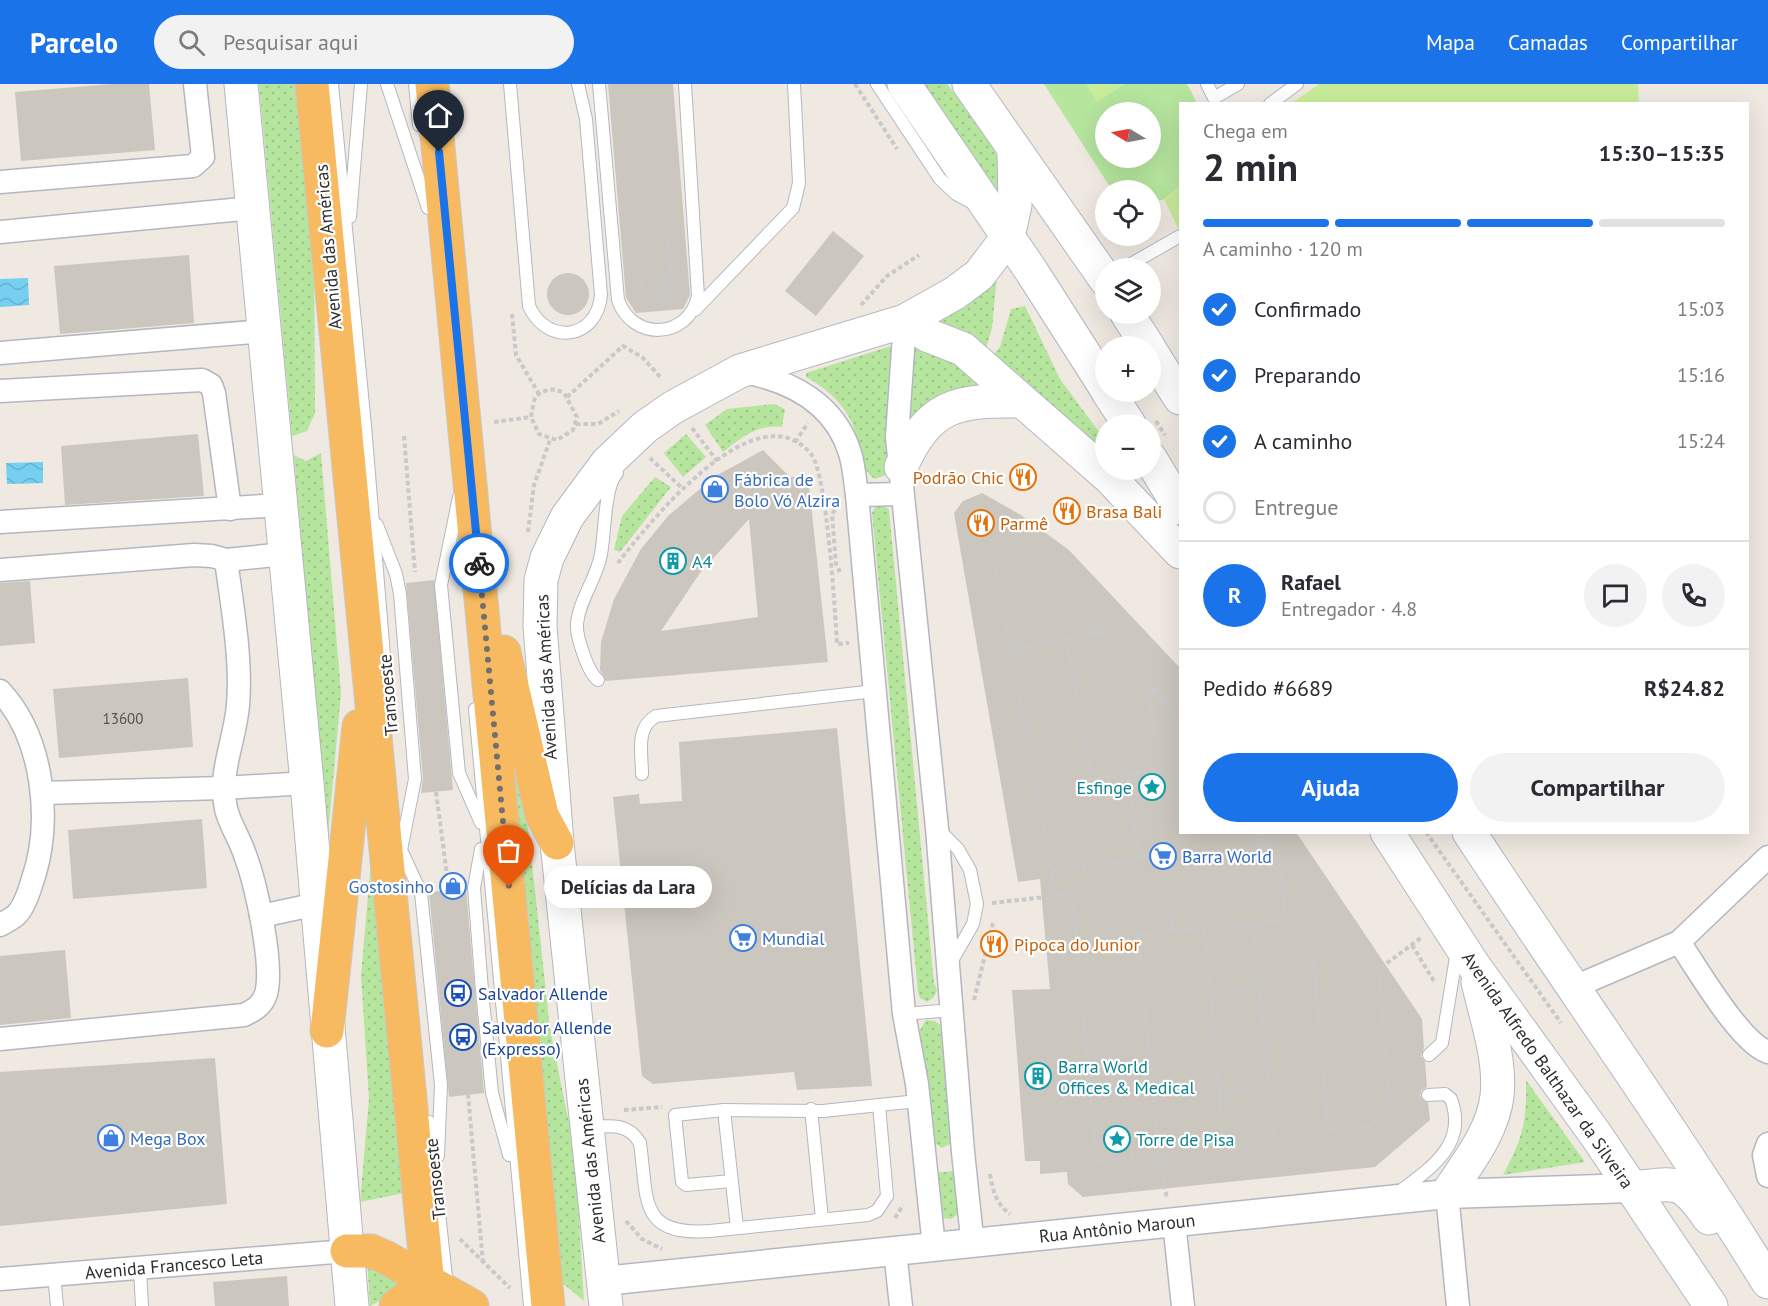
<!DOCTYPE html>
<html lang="pt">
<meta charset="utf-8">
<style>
:root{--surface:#fff;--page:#f2f2f3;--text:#2b2b33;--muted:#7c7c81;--line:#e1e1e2;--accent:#1a73e8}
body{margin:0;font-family:"PT Sans",sans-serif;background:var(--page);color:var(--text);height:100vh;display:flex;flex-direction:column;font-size:22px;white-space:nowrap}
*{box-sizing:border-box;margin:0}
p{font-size:20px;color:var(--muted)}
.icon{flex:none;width:33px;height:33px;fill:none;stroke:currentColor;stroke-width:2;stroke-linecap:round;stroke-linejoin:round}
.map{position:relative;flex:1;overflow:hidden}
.details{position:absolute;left:1179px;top:18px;width:570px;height:732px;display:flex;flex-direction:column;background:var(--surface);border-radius:0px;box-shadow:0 6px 24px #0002}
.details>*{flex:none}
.needle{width:39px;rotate:280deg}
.buttons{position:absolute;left:1095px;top:18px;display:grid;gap:12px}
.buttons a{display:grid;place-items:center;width:66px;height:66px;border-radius:50%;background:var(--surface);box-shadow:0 6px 24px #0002;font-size:30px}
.pin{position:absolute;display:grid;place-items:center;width:51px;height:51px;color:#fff;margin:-62px -26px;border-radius:50% 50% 50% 0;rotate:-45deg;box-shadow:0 0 6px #0007}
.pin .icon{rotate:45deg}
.courier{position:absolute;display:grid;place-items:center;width:60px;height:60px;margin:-30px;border:4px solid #1a73e8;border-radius:50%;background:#fff;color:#222;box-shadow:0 2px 8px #0007}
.bubble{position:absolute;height:42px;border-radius:21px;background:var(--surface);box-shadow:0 6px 24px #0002;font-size:20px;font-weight:700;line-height:42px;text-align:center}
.head em{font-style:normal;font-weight:700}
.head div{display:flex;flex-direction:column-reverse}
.head{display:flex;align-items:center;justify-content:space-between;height:102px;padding:0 24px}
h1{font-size:39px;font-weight:700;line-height:45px}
.bar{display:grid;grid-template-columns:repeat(4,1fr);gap:9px 6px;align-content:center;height:72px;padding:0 24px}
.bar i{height:8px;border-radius:4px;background:var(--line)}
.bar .on{background:var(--accent)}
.bar p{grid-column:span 4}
.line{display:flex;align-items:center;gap:15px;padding:0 24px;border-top:2px solid var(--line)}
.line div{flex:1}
.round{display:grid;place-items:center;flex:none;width:63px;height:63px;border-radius:32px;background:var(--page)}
ol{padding:0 24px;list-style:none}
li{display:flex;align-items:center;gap:18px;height:66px}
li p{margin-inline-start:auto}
li .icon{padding:6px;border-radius:50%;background:var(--accent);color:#fff;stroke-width:4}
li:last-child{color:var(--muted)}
li i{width:33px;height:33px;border:3px solid var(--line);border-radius:50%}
.primary-button{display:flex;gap:12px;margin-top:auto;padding:12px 24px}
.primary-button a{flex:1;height:69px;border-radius:36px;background:var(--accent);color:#fff;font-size:24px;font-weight:700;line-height:69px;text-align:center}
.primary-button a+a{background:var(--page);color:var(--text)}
header{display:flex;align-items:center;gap:36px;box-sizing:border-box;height:84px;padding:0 30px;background:var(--accent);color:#fff}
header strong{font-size:28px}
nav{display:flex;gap:33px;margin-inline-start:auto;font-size:21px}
.search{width:420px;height:54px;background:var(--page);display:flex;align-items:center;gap:15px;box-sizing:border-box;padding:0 21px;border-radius:33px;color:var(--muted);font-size:22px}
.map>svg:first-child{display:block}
</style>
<header>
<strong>Parcelo</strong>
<div class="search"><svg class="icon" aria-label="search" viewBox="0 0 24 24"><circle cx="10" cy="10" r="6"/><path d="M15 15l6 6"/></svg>Pesquisar aqui</div>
<nav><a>Mapa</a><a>Camadas</a><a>Compartilhar</a></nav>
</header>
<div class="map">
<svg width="1768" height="1222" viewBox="0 0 1768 1222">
<defs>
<pattern id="grass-dots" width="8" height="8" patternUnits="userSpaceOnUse" patternTransform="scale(1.5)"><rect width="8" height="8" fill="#b6e59e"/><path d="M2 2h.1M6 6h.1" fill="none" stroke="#9dc588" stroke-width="1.8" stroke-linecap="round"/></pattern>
<pattern id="water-waves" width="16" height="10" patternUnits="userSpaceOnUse" patternTransform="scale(1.5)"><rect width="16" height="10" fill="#75cff0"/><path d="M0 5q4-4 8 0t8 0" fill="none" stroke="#66b2ce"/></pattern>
</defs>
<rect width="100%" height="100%" fill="#efe9e1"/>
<g fill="url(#grass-dots)">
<polygon points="259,0 298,0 314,163 315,329 307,347 292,352"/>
<path d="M915 0H947C969 28 1014 77 1002 115Z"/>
<polygon points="997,192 992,244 985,268 940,241 940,236"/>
<polygon points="1025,222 1060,295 1105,356 1105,375 991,273 1000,263 1011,225"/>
<path d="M891 262 893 266 886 391 875 395C859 386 859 355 852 339 844 320 825 303 806 293V289Z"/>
<polygon points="914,262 951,274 981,302 948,312 909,336"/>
<path d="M774 320 785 325 782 343C758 340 742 353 723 368L705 341 727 325Z"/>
<polygon points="686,350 706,373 683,393 664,369"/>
<polygon points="321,369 341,609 327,763 294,371 306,377"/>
<polygon points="655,393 671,403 620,468 614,466 622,432"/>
<polygon points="877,420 884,421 889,426 934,899 937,906 934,913 927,918 920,914 918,908 872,429"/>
<polygon points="512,668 525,714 550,945 575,1069 584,1217 556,1194"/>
<polygon points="374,743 404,1109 360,1118 369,1015 361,892"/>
<polygon points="926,936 935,937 940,941 952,1053 950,1060 942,1064 931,1057 920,946"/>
<path d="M1526 996 1585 1078 1503 1091C1523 1054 1527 1037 1526 996Z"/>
<polygon points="954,1087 958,1130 951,1135 942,1134 934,1089"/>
<polygon points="367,1176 410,1201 370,1222"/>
</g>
<path fill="#b6e59e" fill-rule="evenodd" d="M1044 0H1187L1197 19 1180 20V102L1164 115 1151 120 1150 106H1112ZM1106 28H1150V74H1106Z"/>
<g fill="#c9ec9a">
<polygon points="1086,0 1125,0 1097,18"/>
<polygon points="1319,0 1638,0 1639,19 1292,19"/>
<polygon points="1180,102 1180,148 1164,115"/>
</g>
<g fill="url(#water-waves)">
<polygon points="28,194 29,221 0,223 0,195"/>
<polygon points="43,378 43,399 7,400 6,379"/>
</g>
<g fill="#cbc7bf" fill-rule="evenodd">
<polygon points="112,0 149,0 155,66 21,77 15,8"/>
<polygon points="608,0 673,0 690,211 683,225 636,229 626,214"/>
<polygon points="833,147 864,172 816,232 785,207"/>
<polygon points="189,171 194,239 60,250 54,182"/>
<circle cx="568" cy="210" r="21"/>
<polygon points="198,350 204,412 65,421 61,362"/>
<path d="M763 366 790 393 808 392 828 578 606 597 600 586 601 558 614 515 641 465 668 432 714 393ZM749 435 758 533 661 547 700 489Z"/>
<polygon points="982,409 1021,431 1069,466 1180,584 1180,748 1296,748 1422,935 1424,964 1421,972 1425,978 1427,1003 1421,1007 1420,1012 1428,1019 1430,1036 1375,1083 1083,1113 1068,1100 1067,1088 1040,1090 1040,1077 1025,1077 1012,906 1050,905 1040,795 1018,798 954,429 963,417"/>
<polygon points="434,496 453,706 421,709 423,694 406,499"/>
<polygon points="30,497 35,559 0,562 0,499"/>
<polygon points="188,594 193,663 59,674 53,605"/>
<polygon points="837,644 872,1002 797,1006 794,988 653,1000 642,992 613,713 639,710 640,720 682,717 679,658"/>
<polygon points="202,735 207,804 73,815 68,746"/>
<polygon points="466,805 484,1009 449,1013 429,808"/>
<polygon points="65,866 71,934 0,941 0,872"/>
<polygon points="215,974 227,1120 0,1142 0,988"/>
<polygon points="287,1192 289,1222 215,1222 213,1198"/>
</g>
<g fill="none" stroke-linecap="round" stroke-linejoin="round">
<defs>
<g id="service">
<polyline points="332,0 365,342 389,632"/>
<polyline points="387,0 428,124"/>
<polyline points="415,0 419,41"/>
<path d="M510 0 529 222C547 262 597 256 601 211L586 35 578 0"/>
<path d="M599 0 618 216C632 257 688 256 698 212L685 0"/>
<polyline points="877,0 940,95 956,110 973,119"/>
<polyline points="1207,0 1214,14 1238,0"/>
<polyline points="1270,20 1297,0"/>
<polyline points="350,133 361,0"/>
<polyline points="1124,184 1180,152"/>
<polyline points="695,226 793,124 799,99 794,0"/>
<polyline points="459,413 441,501 459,689 481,739"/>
<polyline points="377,441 396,490 400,510 415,695 401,766 421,809 441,1001 438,1072"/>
<path d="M598 596C588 589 576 552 577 540 579 516 597 494 601 470 605 450 604 403 617 389"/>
<polyline points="475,625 530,1222"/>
<path d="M642 690C642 669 635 644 656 632L875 607"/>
<polyline points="938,745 958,765 970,786 977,820 973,840 950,880"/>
<polyline points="481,765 474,804 482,906 492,1009 509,1071"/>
<polyline points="904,930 952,926"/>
<polyline points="1429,971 1442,959 1457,867"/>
<polyline points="811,1025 822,1135"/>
<polyline points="724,1026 737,1144"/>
<polyline points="429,1038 447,1202"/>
<path d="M588 1043C609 1042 628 1038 640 1059 648 1116 638 1152 710 1147L868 1131 877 1127 887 1112 879 1021 918 1017"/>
<polyline points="732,1097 686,1101 682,1098 675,1031 724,1026 823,1027 879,1021"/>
<path d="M1399 1108C1431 1084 1468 1060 1451 1015L1445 1010 1428 1011"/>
<polyline points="140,1185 142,1222"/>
<polyline points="54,1191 57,1222"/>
</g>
<g id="minor">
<polyline points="0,98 193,82 203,73 195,0"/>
<polyline points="0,148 253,124"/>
<polyline points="905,237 897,353 937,744 963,1068 971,1144 976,1159"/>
<polyline points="0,269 264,247"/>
<path d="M744 288C791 297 835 320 850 369 854 382 855 397 857 411L904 930 917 1000 934 1163"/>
<polyline points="0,307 202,296 211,301 214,309 230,425"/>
<polyline points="857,411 902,410"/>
<polyline points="0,438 281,421"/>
<polyline points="226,476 285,470"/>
<path d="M0 486 194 471 212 472 226 476C232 521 242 576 238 621 235 657 218 689 226 725 230 741 240 755 245 771 256 800 274 881 266 910 262 922 254 926 244 931L0 955"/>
<path d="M0 607C44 654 53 739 32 798 29 808 24 824 16 831 12 835 5 838 0 841"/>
<polyline points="42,709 223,704 307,699"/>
<polyline points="261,832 317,820"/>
<path d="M1679 858C1697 884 1740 959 1768 968"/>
<polyline points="1572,904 1679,858 1768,773"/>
<polyline points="1768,1060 1764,1071 1768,1092"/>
<polyline points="1447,1110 1458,1222"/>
<polyline points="1174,1138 1183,1222"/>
<polyline points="895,1167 901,1222"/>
<polyline points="0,1195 347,1167"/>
</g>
<polyline id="tertiary" points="604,1197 1447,1110 1631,1104"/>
<g id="secondary">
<polyline points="241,0 307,699 352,1222"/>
<polyline points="904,0 1032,188 1106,304"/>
<polyline points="969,0 1106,196"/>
<polyline points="1127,230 1148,262"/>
<polyline points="905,237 927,251 963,265 1109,393 1180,468"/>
<polyline points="1150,266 1180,314"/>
<polyline points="1108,308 1129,340"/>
<polyline points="1150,374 1180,424"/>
<path d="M901 383C929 320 957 316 1021 317"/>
<polyline points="1387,748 1474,882 1596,1051 1711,1222"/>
<path d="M1469 748C1568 899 1673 1045 1768 1198"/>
<path d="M1631 1104C1678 1099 1681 1094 1709 1134"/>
<path d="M1447 1110C1466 1081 1493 1048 1497 1012 1501 974 1486 934 1478 898"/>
<polyline points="606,1222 557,759 540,542 541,496 547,474 567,433 607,379 645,343 672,324 740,287 905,237 955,209 979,191 1008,153 1015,121 1014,67"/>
</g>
<g id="trunk">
<polyline points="312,0 430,1222"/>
<polyline points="432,0 548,1222"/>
<polyline points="504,568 542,731 557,759"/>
<polyline points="327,947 359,642"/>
<polyline points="347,1167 371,1167 385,1173 472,1222"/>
<polyline points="396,1222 428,1198"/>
</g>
</defs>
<use href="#service" stroke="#b4b7c1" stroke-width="14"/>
<use href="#minor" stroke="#b4b7c1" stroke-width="25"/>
<use href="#tertiary" stroke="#b4b7c1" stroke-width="31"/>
<use href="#secondary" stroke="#b4b7c1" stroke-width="35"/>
<use href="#trunk" stroke="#c9c9c9" stroke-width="35"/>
<g stroke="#c9c9c9" stroke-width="4" stroke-dasharray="4.5 3" stroke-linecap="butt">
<polyline points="855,0 897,65"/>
<path d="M662 209 668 200 663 189 650 188 642 198V209C649 218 659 219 668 213L672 203 668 156 679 155"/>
<polyline points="861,221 887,192 919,171"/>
<polyline points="512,230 516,271 539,310"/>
<polyline points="567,313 623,262 642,273 662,295"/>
<polyline points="1156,337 1165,351"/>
<path d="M494 338 531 333 535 313C545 305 553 303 564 309L577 333 573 346 557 356 539 350 531 333"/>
<polyline points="576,340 598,340 619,327"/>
<polyline points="692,344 717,377"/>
<polyline points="404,352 415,488"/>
<polyline points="795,358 808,339"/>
<polyline points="650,374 682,404"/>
<polyline points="835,426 832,430 836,480 840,488"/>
<polyline points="528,448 534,401 550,356"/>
<path d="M618 479C648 440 756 304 811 370 827 389 835 528 837 560L849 559"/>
<polyline points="1099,548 1011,566 995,486 1028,477 1130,578 1148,610 1180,585"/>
<polyline points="1066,554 1092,696 1128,691"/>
<polyline points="1011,566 1056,812"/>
<polyline points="1155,604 1180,640"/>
<polyline points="436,708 449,806"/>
<polyline points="1258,748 1280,779 1286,836"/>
<polyline points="1426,748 1561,939"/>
<polyline points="1165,772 1268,763"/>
<polyline points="1139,775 1165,772 1172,848"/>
<polyline points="1052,786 1139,775 1128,691 1162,684 1148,610"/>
<polyline points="992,819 1072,810 1097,1078 1159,1071 1138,851 1310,834 1328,1046 1371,1042 1390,1025 1379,885 1422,853"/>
<polyline points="1205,845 1224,1065 1275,1060 1253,840"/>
<polyline points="1412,861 1435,899"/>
<polyline points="1211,909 1259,904"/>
<polyline points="974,916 993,839"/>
<polyline points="1219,1009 1269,1004"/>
<polyline points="468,1010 483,1179"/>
<polyline points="624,1026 662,1023"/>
<polyline points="1159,1071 1167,1115"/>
<path d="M990 1090C993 1107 996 1120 1010 1130"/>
<polyline points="895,1134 903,1121"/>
<polyline points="626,1137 642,1155 662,1165"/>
<polyline points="460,1155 510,1204"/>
</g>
<use href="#service" stroke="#fff" stroke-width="12"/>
<use href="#minor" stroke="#fff" stroke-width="22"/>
<use href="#tertiary" stroke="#fff" stroke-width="28"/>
<use href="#secondary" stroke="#fff" stroke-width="33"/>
<use href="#trunk" stroke="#f8ba60" stroke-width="33"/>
</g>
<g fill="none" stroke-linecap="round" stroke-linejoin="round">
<polyline stroke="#726f6d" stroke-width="6" stroke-dasharray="0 10.8" points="479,479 509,803"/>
<polyline stroke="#1a73e8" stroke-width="8" points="439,68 479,479"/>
</g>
<defs>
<symbol id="restaurant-ring" viewBox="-11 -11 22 22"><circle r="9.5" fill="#fff" stroke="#e8710a" stroke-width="1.5"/><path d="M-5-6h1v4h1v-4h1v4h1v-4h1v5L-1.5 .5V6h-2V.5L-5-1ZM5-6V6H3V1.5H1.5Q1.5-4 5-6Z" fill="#e8710a"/></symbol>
<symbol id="shop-ring" viewBox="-11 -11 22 22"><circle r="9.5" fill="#fff" stroke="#3f7fe0" stroke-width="1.5"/><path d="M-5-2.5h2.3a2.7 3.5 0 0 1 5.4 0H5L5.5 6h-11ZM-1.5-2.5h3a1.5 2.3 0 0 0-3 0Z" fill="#3f7fe0"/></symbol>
<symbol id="building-ring" viewBox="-11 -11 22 22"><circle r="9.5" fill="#fff" stroke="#0f9aa8" stroke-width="1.5"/><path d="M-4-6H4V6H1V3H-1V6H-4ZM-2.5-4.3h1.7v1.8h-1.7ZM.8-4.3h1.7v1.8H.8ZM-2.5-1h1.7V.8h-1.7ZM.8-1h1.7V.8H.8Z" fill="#0f9aa8"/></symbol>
<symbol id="sight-ring" viewBox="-11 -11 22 22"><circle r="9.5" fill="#fff" stroke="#0f9aa8" stroke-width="1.5"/><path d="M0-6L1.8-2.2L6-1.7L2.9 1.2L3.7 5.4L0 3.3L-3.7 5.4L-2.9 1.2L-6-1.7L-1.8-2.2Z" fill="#0f9aa8"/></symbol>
<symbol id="supermarket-ring" viewBox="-11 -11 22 22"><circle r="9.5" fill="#fff" stroke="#3f7fe0" stroke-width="1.5"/><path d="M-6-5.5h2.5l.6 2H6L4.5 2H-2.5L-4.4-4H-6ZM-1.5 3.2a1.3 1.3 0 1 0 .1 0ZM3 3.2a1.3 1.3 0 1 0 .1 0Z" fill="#3f7fe0"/></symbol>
<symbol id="bus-ring" viewBox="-11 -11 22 22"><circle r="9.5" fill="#fff" stroke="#1a4fb4" stroke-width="1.5"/><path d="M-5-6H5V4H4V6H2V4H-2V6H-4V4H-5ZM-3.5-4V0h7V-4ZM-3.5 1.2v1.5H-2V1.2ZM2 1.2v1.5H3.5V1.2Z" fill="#1a4fb4"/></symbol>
</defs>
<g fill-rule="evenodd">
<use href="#restaurant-ring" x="1008" y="378" width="30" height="30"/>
<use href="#shop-ring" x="700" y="390" width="30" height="30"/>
<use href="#restaurant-ring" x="1052" y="412" width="30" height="30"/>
<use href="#restaurant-ring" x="966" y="424" width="30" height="30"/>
<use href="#building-ring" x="658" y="462" width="30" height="30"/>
<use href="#sight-ring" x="1137" y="688" width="30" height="30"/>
<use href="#supermarket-ring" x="1148" y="757" width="30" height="30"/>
<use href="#shop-ring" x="438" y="787" width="30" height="30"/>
<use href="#supermarket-ring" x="728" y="839" width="30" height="30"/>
<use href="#restaurant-ring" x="979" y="845" width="30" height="30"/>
<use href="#bus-ring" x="443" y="894" width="30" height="30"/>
<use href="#bus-ring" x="448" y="938" width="30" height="30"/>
<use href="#building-ring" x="1023" y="977" width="30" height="30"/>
<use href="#shop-ring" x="96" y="1039" width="30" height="30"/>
<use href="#sight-ring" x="1102" y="1040" width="30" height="30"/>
</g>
<g text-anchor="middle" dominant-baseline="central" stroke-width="4.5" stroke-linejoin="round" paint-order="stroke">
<g font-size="15" fill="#555452">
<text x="123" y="634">13600</text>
</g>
<g font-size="18" fill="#2e2e2e" stroke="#fff">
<text transform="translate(328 163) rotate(-95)">Avenida das Américas</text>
<text transform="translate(546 593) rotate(-93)">Avenida das Américas</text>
<text transform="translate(388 611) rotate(-95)">Transoeste</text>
<text transform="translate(1548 986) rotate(55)">Avenida Alfredo Balthazar da Silveira</text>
<text transform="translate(590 1077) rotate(-96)">Avenida das Américas</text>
<text transform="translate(435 1095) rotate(-96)">Transoeste</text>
<text transform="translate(1117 1144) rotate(-6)">Rua Antônio Maroun</text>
<text transform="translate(174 1181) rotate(-5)">Avenida Francesco Leta</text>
</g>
<g font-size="18" fill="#c56008" stroke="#fff" text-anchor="start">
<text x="1004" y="393" text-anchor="end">Podrão Chic</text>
<text x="1086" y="427">Brasa Bali</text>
<text x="1000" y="439">Parmê</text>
<text x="1014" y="860">Pipoca do Junior</text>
</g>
<g font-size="18" fill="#366cbe" stroke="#fff" text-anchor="start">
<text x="734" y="395">Fábrica de<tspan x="734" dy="21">Bolo Vó Alzira</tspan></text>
<text x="1182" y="772">Barra World</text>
<text x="434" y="802" text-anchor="end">Gostosinho</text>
<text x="762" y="854">Mundial</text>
<text x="130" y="1054">Mega Box</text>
</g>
<g font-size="18" fill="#0d838f" stroke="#fff" text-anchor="start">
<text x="692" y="477">A4</text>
<text x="1132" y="703" text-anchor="end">Esfinge</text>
<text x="1058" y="982">Barra World<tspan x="1058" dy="21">Offices &amp; Medical</tspan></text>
<text x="1136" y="1055">Torre de Pisa</text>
</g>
<g font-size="18" fill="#164399" stroke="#fff" text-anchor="start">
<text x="478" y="909">Salvador Allende</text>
<text x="482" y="943">Salvador Allende<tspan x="482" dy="21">(Expresso)</tspan></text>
</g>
</g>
</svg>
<div class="buttons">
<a><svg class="needle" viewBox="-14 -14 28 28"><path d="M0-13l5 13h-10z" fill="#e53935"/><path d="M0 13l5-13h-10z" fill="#7c7c81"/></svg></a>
<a><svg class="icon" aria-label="locate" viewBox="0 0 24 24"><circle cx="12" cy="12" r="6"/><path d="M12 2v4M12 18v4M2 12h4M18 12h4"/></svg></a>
<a><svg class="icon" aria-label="layers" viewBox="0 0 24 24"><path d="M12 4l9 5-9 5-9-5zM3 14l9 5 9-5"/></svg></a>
<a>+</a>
<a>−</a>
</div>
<div class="pin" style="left:509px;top:803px;background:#ea580c"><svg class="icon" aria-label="bag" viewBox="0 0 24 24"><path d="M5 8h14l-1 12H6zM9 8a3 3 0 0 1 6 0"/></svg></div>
<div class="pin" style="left:439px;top:68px;background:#1f2937"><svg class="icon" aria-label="home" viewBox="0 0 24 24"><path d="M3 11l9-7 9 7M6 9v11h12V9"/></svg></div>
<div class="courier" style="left:479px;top:479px"><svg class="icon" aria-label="bike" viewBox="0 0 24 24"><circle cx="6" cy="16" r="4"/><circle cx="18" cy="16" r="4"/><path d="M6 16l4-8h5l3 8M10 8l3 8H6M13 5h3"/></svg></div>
<div class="bubble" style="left:544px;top:782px;width:168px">Delícias da Lara</div>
<section class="details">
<div class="head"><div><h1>2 min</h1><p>Chega em</p></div><em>15:30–15:35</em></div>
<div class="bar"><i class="on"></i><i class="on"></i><i class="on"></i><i></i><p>A caminho · 120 m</p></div>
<ol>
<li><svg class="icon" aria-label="check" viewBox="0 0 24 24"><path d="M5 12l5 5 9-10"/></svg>Confirmado<p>15:03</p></li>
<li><svg class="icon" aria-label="check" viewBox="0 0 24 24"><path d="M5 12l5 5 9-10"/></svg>Preparando<p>15:16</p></li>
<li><svg class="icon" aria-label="check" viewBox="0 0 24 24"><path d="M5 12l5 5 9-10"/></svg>A caminho<p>15:24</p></li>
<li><i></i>Entregue</li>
</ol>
<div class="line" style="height:108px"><b class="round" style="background:var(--accent);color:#fff">R</b><div><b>Rafael</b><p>Entregador · 4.8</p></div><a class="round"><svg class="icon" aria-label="chat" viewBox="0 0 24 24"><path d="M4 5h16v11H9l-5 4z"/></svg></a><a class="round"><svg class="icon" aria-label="phone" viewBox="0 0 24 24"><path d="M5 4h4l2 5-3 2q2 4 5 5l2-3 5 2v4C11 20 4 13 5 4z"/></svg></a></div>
<div class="line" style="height:78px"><div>Pedido #6689</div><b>R$24.82</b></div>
<div class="primary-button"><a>Ajuda</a><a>Compartilhar</a></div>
</section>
</div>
